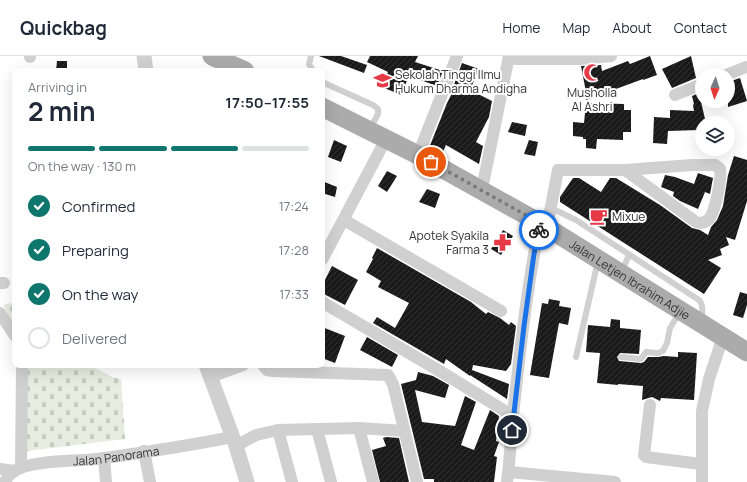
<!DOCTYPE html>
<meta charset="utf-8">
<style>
:root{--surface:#fff;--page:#f2f2f3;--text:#1f2937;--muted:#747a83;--line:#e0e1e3;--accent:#0f766e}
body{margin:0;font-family:Manrope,sans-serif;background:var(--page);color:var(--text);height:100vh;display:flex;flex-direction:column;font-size:15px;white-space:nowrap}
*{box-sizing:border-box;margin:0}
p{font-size:13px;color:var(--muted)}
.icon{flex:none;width:22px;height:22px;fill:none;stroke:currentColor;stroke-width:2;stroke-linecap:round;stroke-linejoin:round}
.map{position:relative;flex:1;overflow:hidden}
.drawer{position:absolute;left:12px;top:12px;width:313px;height:300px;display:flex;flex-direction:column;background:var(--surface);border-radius:8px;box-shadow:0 4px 16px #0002}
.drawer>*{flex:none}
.needle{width:26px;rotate:183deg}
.fabs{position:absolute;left:695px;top:12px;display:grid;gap:8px}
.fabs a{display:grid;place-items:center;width:40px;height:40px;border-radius:50%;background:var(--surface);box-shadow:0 4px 16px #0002;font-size:20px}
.pin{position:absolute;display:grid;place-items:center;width:34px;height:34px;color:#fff;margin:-17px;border:2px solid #fff;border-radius:50%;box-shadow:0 1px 4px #0007}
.courier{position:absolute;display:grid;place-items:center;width:40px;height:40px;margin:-20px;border:3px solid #1a73e8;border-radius:50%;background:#fff;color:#222;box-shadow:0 1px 5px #0007}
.overview em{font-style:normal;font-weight:700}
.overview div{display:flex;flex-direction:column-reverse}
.overview{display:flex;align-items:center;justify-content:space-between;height:68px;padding:0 16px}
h1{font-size:26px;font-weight:700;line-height:30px}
.bar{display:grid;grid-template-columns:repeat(4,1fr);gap:6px 4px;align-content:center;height:48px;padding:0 16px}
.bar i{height:5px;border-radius:3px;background:var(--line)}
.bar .active{background:var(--accent)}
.bar p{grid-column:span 4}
ol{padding:0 16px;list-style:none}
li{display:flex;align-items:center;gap:12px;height:44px}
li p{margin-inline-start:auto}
li .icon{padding:4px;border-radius:50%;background:var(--accent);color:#fff;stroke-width:4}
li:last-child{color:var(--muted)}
li i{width:22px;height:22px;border:2px solid var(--line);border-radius:50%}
header{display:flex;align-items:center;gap:24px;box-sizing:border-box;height:56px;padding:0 20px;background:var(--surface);border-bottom:1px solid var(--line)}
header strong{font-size:19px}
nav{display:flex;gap:22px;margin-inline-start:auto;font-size:14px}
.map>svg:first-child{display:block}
</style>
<header>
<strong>Quickbag</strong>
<nav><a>Home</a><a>Map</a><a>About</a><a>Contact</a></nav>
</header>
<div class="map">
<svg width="747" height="426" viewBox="0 0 747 426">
<defs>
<pattern id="cemetery-stones" width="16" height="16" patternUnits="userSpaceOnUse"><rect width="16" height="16" fill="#e6ecdf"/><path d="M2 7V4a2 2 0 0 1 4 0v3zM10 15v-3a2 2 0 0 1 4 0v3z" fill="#c6cbc0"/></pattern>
<pattern id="building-hatch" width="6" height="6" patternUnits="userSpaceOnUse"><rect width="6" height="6" fill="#1a1a1a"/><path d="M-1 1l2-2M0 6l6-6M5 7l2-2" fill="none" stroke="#333"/></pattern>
</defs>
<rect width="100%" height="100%" fill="#fff"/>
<g fill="url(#cemetery-stones)">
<polygon points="15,246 15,271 3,249"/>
<polygon points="27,309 90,309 112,321 121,323 125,383 27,395"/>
</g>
<g fill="url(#building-hatch)">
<polygon points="319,0 341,0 367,9 364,17"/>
<polygon points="370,0 418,0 415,6 443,15 437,30 409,20 401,39 382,31 388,16 367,6"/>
<polygon points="650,0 657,19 643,24 643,23 586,44 586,36 581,10 601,9 602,15 628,5 630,8"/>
<polygon points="691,0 696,22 672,32 662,13"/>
<polygon points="57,5 67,5 67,15 56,15"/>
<polygon points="462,7 479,13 470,34 492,45 489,61 476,86 483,90 479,108 446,89 442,98 429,92 447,47 453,35 452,34"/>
<polygon points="740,22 747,45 728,51 728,26"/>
<polygon points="699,37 705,63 704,63 704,67 702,67 702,77 700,77 699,74 668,75 667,88 653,87 654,61 670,62 670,54 694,55 693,49 694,48 692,40"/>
<polygon points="586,47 624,48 624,54 631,54 631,76 623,76 623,84 597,83 596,93 586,92 586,83 583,83 583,81 573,80 573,66 584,67"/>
<polygon points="512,66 527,69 525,80 508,76"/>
<polygon points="334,84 347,90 341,106 328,101"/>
<polygon points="529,84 538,86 535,100 524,98"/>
<polygon points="734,100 747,104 747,145 735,184 726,181 729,189 720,193 722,199 708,204 721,212 704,238 560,146 560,141 573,122 579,122 601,136 610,122 616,122 660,149 692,172 700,174 708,179 711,171 717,164 723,150 728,119"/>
<polygon points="387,115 397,120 387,136 378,130"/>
<polygon points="698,117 713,122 710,138 705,136 698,153 680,145 673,140 674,136 661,131 665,119 675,121 694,128"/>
<polygon points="322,125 337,131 335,141 322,137"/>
<polygon points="427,133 440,138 435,152 419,146"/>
<polygon points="503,174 513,180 501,199 491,193"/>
<polygon points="377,192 471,246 486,258 488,256 500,262 509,269 511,266 516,270 511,308 506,315 473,309 472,314 509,328 507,343 470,319 470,320 446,303 444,308 373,267 377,261 395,272 409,247 378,231 381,225 366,216 373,203 372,202"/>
<polygon points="332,210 358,224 345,249 322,237 322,230"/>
<polygon points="740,236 747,238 747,249 743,262 733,259"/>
<polygon points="549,243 560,245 559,250 571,252 568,269 559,267 549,322 530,319 542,247 548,248"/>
<polygon points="611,263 620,264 620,272 641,274 639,298 620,297 617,301 619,305 641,307 644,306 648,301 658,301 664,300 678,301 678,296 697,297 694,344 661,342 660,345 652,341 642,344 643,330 618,328 618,329 597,327 600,297 586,296 588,269 610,271"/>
<polygon points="322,271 345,280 335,307 322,302"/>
<polygon points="367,281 398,299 392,311 360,294"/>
<polygon points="418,316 433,320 449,329 445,342 415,334 422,366 455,370 465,340 476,346 461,389 474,394 490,354 499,360 496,385 499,386 494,400 497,401 494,426 434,426 434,423 424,423 401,328 416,324"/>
<polygon points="386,381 399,382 409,426 380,426 372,394 386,390 383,382"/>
</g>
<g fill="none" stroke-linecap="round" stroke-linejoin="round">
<g stroke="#d0d0d0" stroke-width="6">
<polyline points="311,0 309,8 313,15"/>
<polyline points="322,26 373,49 378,53 378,58 370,73"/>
<path d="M551 152 576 164 699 244C704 249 702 258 702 264"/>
<polyline points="622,215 629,199"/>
<polyline points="576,301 598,205"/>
<polyline points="621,301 641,303 646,296 658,297 663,295 667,287 670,272 680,256"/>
</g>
<g stroke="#d0d0d0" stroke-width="12">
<polyline points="30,0 30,1"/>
<polyline points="509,3 580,3 611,0"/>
<polyline points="726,19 746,11"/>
<polyline points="675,39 702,28"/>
<polyline points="418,99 457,0"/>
<polyline points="482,133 509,0"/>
<polyline points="344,164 501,255"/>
<path d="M547 171 558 114H625L692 109H715L720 113C722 122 715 158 708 164 705 167 700 167 696 166L625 114"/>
<polyline points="322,204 386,83"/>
<polyline points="0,227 4,227"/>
<polyline points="322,246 443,317 513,360"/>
<polyline points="0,257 15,280"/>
<polyline points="263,309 267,314 273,315 388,319 393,328 417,426"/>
<polyline points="210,321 243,309"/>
<polyline points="650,349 644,399 646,401 701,408"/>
<polyline points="359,372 373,426"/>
<polyline points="317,373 331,426"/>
<polyline points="278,374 292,426"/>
<polyline points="236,390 256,379 278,374 359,372 404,375"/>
<polyline points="144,395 150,426"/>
<polyline points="104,402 106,426"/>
<polyline points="21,412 22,309"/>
<polyline points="0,413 15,415"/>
<polyline points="509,416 615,426"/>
<path id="s1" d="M5 426C8 418 15 414 23 411 50 403 78 406 105 402 148 396 191 389 233 381"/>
<path d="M507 426C510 404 511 382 513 359 520 295 527 230 540 167"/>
<polyline points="702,426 702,355 709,323 723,281"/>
</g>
<g stroke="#d0d0d0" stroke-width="15">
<polyline points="144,0 146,15"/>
<polyline points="206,309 236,390 247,426"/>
</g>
<g stroke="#ababab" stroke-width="19">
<polyline points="212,0 245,15"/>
<path id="s2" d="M322 51 418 99 540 167 747 296"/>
</g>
</g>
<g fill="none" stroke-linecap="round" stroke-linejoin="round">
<polyline stroke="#7a7a7a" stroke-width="4" stroke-dasharray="0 7.2" points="431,106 540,167 539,174"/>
<polyline stroke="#1a73e8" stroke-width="5" points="512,374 524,270 534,198 539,174"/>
</g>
<defs>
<symbol id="mosque-bare" viewBox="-9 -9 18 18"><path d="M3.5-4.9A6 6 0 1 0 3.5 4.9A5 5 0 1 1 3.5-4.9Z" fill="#e63946" stroke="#fff" stroke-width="2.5" paint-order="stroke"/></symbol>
<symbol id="university-bare" viewBox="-9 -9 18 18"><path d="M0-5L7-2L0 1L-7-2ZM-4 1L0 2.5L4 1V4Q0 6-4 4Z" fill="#e63946" stroke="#fff" stroke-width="2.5" paint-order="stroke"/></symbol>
<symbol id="cafe-bare" viewBox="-9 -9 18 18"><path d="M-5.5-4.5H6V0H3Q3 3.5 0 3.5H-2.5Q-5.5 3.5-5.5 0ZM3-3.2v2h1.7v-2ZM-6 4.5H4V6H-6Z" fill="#e63946" stroke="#fff" stroke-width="2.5" paint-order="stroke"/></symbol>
<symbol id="pharmacy-bare" viewBox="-9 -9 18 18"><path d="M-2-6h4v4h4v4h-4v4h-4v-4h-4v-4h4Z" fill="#e63946" stroke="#fff" stroke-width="2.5" paint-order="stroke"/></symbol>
</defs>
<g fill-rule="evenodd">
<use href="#mosque-bare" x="580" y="4" width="25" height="25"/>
<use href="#university-bare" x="370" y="12" width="25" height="25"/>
<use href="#cafe-bare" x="586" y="148" width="25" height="25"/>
<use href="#pharmacy-bare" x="490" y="174" width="25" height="25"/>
</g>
<g text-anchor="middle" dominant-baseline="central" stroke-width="4" stroke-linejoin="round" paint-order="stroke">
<g font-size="12" fill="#333" stroke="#fff" text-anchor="start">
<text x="395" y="18">Sekolah Tinggi Ilmu<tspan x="395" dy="14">Hukum Dharma Andigha</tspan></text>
<text x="592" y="36" text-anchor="middle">Musholla<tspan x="592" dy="14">Al Ashri</tspan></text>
<text x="612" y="160">Mixue</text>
<text x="489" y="179" text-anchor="end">Apotek Syakila<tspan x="489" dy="14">Farma 3</tspan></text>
</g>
<g font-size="12" fill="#333" stroke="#fff">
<text stroke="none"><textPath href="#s2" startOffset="353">Jalan Letjen Ibrahim Adjie</textPath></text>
<text stroke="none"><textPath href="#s1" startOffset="118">Jalan Panorama</textPath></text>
</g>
</g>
</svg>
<div class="fabs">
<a><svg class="needle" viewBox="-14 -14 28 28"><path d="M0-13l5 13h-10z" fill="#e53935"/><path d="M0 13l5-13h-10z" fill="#747a83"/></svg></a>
<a><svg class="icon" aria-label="layers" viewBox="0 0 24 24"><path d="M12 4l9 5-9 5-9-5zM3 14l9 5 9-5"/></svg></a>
</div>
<div class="pin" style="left:431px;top:106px;background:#ea580c"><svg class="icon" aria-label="bag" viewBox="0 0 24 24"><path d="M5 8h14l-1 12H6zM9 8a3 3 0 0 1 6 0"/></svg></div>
<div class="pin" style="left:512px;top:374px;background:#1f2937"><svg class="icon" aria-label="home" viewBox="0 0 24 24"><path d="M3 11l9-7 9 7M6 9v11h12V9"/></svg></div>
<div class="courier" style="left:539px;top:174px"><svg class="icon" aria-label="bike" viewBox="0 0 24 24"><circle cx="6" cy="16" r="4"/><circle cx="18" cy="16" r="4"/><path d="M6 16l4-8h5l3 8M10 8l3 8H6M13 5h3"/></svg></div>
<section class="drawer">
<div class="overview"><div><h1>2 min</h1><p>Arriving in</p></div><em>17:50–17:55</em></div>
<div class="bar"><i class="active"></i><i class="active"></i><i class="active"></i><i></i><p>On the way · 130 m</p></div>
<ol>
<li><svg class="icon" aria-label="check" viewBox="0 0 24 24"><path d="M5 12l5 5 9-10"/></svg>Confirmed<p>17:24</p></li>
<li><svg class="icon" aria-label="check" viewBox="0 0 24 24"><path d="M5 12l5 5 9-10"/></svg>Preparing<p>17:28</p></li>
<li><svg class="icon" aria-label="check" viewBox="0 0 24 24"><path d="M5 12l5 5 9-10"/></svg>On the way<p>17:33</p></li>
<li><i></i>Delivered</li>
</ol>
</section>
</div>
